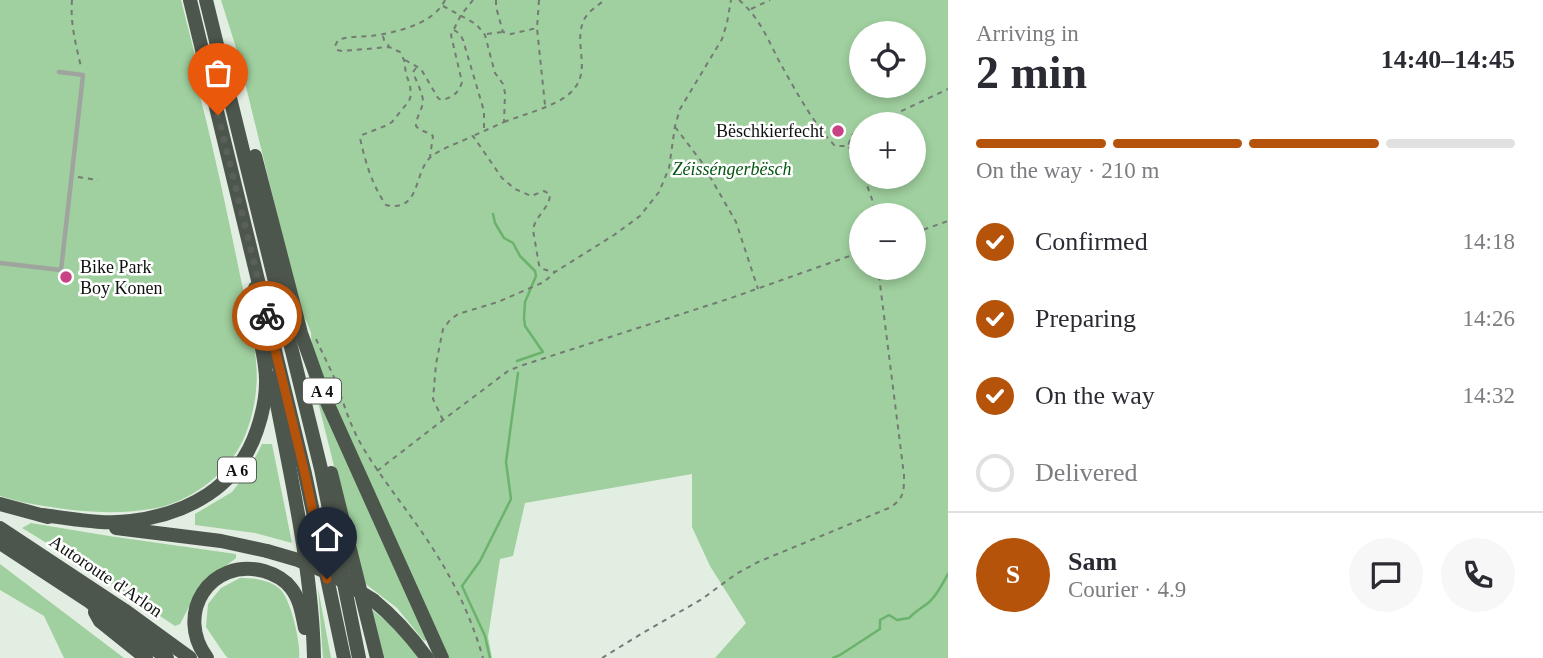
<!DOCTYPE html>
<meta charset="utf-8">
<style>
:root{--surface:#fff;--page:#f7f7f7;--text:#2b2b33;--muted:#7c7c81;--line:#e1e1e2;--accent:#b45309}
body{margin:0;font-family:"Times New Roman",serif;background:var(--page);color:var(--text);height:100vh;display:flex;flex-direction:column;font-size:26px;white-space:nowrap}
*{box-sizing:border-box;margin:0}
p{font-size:23px;color:var(--muted)}
.icon{flex:none;width:38px;height:38px;fill:none;stroke:currentColor;stroke-width:2;stroke-linecap:round;stroke-linejoin:round}
.map{position:relative;flex:1;overflow:hidden}
.panel{display:flex;flex-direction:column;background:var(--surface);width:595px}
.panel>*{flex:none}
.fabs{position:absolute;left:849px;top:21px;display:grid;gap:14px}
.fabs a{display:grid;place-items:center;width:77px;height:77px;border-radius:50%;background:var(--surface);box-shadow:0 4px 10px #0003;font-size:35px}
.pin{position:absolute;display:grid;place-items:center;width:60px;height:60px;color:#fff;margin:-72px -30px;border-radius:50% 50% 50% 0;rotate:-45deg;box-shadow:0 0 7px #0007}
.pin .icon{rotate:45deg}
.courier{position:absolute;display:grid;place-items:center;width:70px;height:70px;margin:-35px;border:5px solid #b45309;border-radius:50%;background:#fff;color:#222;box-shadow:0 2px 9px #0007}
.summary em{font-style:normal;font-weight:700}
.summary div{display:flex;flex-direction:column-reverse}
.summary{display:flex;align-items:center;justify-content:space-between;height:119px;padding:0 28px}
h1{font-size:46px;font-weight:700;line-height:52px}
.bar{display:grid;grid-template-columns:repeat(4,1fr);gap:10px 7px;align-content:center;height:84px;padding:0 28px}
.bar i{height:9px;border-radius:5px;background:var(--line)}
.bar .on{background:var(--accent)}
.bar p{grid-column:span 4}
.line{display:flex;align-items:center;gap:18px;padding:0 28px;border-top:2px solid var(--line)}
.line div{flex:1}
.round{display:grid;place-items:center;flex:none;width:74px;height:74px;border-radius:37px;background:var(--page)}
ol{padding:0 28px;list-style:none}
li{display:flex;align-items:center;gap:21px;height:77px}
li p{margin-inline-start:auto}
li .icon{padding:7px;border-radius:50%;background:var(--accent);color:#fff;stroke-width:4}
li:last-child{color:var(--muted)}
li i{width:38px;height:38px;border:4px solid var(--line);border-radius:50%}
main{display:flex;flex:1;min-height:0}
.map>svg:first-child{display:block}
</style>
<main>
<div class="map">
<svg width="948" height="658" viewBox="0 0 948 658">
<rect width="100%" height="100%" fill="#e2eee2"/>
<g fill="#a0d09f" fill-rule="evenodd">
<path d="M0 0H181L199 71 194 73C212 140 226 207 240 275 247 308 260 357 256 390 255 407 248 432 240 446 224 476 190 501 157 508 124 514 90 513 57 508 37 505 19 502 0 496Z"/>
<path d="M221 0H948V658H715L746 623 710 566 692 527V474L525 503 513 556 500 559 488 637 492 658H447L437 635 424 641 397 608 363 582 314 386 311 333 307 322 301 312 238 54ZM861 33H914V86H861ZM861 124H914V177H861ZM861 215H914V268H861Z"/>
<polygon points="262,444 272,444 292,543 255,533 195,525 195,514 232,492 249,470"/>
<polygon points="31,523 109,536 236,554 236,558 208,580 191,603 180,624 175,626 91,570 22,528"/>
<polygon points="0,564 124,658 64,658 44,616 0,590"/>
<path d="M240 578C254 578 269 579 281 590 291 601 301 644 299 658H228L225 655 206 627 208 604 221 588Z"/>
<polygon points="318,588 331,658 323,658"/>
<polygon points="370,608 392,626 421,658 383,658"/>
</g>
<g fill="none" stroke-linecap="round" stroke-linejoin="round">
<g stroke="#6bb36c" stroke-width="2.5">
<polyline points="493,214 495,223 504,238 513,243 520,256 535,271 536,276 525,302 524,318 525,326 543,352 517,361"/>
<polyline points="490,658 485,636 462,586 480,561 511,499 506,462 518,373"/>
<path d="M833 658 840 655 880 629V620L889 615 897 620 909 618C917 610 919 610 928 603 937 596 942 584 948 574"/>
</g>
<g stroke="#737b73" stroke-width="2" stroke-dasharray="5 5" stroke-linecap="butt">
<path d="M72 0C70 23 76 45 81 67"/>
<path d="M445 0C434 24 395 33 371 36 360 37 349 36 338 40L335 46 337 50 342 51 389 47 400 52 404 60 406 74 410 85 411 95 409 101 392 122 385 126 362 135 360 138C365 161 372 185 386 205 422 213 413 170 432 156 442 148 461 142 473 136L502 178 515 189 531 196 544 191 550 194C550 208 535 216 533 230L539 265 542 269 555 272"/>
<polyline points="496,0 496,7 503,32 511,34 537,28"/>
<polyline points="539,0 537,28 545,105"/>
<path d="M739 0C758 16 767 37 778 59 794 88 812 122 835 146H848L852 135 861 130"/>
<polyline points="443,6 476,24 485,35 492,62 495,73 503,84 505,93 504,122 473,136"/>
<polyline points="751,9 770,0"/>
<polyline points="454,30 460,34 463,40 484,111 484,130"/>
<polyline points="487,34 502,32"/>
<polyline points="383,36 384,40 389,46"/>
<path d="M405 60 421 69 438 98 441 100C452 98 459 93 462 82L451 35 461 15 473 0"/>
<path d="M416 68 413 72C416 81 423 93 423 102 422 110 416 117 416 126 421 132 427 131 433 136L430 157"/>
<path d="M504 122C522 115 556 106 569 94 595 72 571 43 585 18 590 10 598 5 605 0"/>
<polyline points="874,124 948,89"/>
<polyline points="675,127 701,161 736,222 758,289"/>
<polyline points="849,147 861,170"/>
<polyline points="78,177 98,180"/>
<polyline points="864,177 873,202 875,215"/>
<polyline points="914,233 948,221"/>
<path d="M316 339C323 355 332 371 338 387 345 408 351 427 362 446 384 483 412 515 435 552 456 585 472 620 483 658"/>
<polyline points="443,420 433,399 436,364 443,329 450,320 458,314 498,302 544,282 555,272 614,235 640,216 659,192 669,168 675,126 680,109 722,39 727,23 731,0"/>
<polyline points="377,471 443,420 508,371 520,366 731,298 861,252"/>
<path d="M602 658 641 634 702 599 736 574 758 562 889 508C904 499 904 492 904 475L878 268"/>
</g>
<polyline stroke="#9fa49f" stroke-width="4.5" points="0,263 61,270 83,75 59,72"/>
<g stroke="#4d564d" stroke-width="14">
<polyline points="190,0 305,474 344,658"/>
<polyline points="206,0 321,469 359,658"/>
<polyline points="255,156 301,333 321,389 442,658"/>
<path d="M272 378C289 470 312 564 314 658"/>
<polyline points="331,473 377,658"/>
<polyline points="0,504 48,517"/>
<path d="M41 515C70 518 101 525 131 521 188 514 238 487 257 430 262 415 266 399 266 383 267 359 257 334 255 310 254 303 255 295 255 288"/>
<polyline points="0,528 124,610 190,658"/>
<polyline points="116,528 221,541 267,551"/>
<polyline points="0,543 90,602 167,658"/>
<path d="M373 600C394 617 411 636 427 658"/>
<polyline points="95,612 100,621 146,658"/>
<path d="M207 658C174 614 210 557 264 571 274 574 285 580 291 588 300 599 302 614 305 628"/>
</g>
<polyline stroke="#4d564d" stroke-width="14" points="267,551 298,560 331,574 373,600"/>
</g>
<g fill="none" stroke-linecap="round" stroke-linejoin="round">
<polyline stroke="#596059" stroke-width="7" stroke-dasharray="0 12.6" points="218,115 267,316"/>
<polyline stroke="#b45309" stroke-width="9" points="267,316 305,474 327,579"/>
</g>
<g fill="#c94384" stroke="#fff" stroke-width="2.5">
<circle cx="838" cy="131" r="7"/>
<circle cx="66" cy="277" r="7"/>
</g>
<g text-anchor="middle" dominant-baseline="central" stroke-width="5" stroke-linejoin="round" paint-order="stroke">
<g fill="#fff" stroke="#575a57" stroke-width="2">
<rect x="303" y="378.5" width="38" height="25" rx="5"/>
<rect x="218" y="457.5" width="38" height="25" rx="5"/>
</g>
<g font-size="16" font-weight="bold" fill="#0f130f">
<text x="322" y="391">A 4</text>
<text x="237" y="470">A 6</text>
</g>
<g font-size="18" fill="#0f130f" stroke="#fff" text-anchor="end">
<text x="824" y="131">Bëschkierfecht</text>
<text x="80" y="267" text-anchor="start">Bike Park<tspan x="80" dy="21">Boy Konen</tspan></text>
</g>
<g font-size="18" font-style="italic" fill="#065712" stroke="#fff">
<text x="732" y="169">Zéisséngerbësch</text>
</g>
<g font-size="18" fill="#0f130f" stroke="#fff">
<text transform="translate(106 576) rotate(34)">Autoroute d'Arlon</text>
</g>
</g>
</svg>
<div class="fabs">
<a><svg class="icon" aria-label="locate" viewBox="0 0 24 24"><circle cx="12" cy="12" r="6"/><path d="M12 2v4M12 18v4M2 12h4M18 12h4"/></svg></a>
<a>+</a>
<a>−</a>
</div>
<div class="pin" style="left:218px;top:115px;background:#ea580c"><svg class="icon" aria-label="bag" viewBox="0 0 24 24"><path d="M5 8h14l-1 12H6zM9 8a3 3 0 0 1 6 0"/></svg></div>
<div class="pin" style="left:327px;top:579px;background:#1f2937"><svg class="icon" aria-label="home" viewBox="0 0 24 24"><path d="M3 11l9-7 9 7M6 9v11h12V9"/></svg></div>
<div class="courier" style="left:267px;top:316px"><svg class="icon" aria-label="bike" viewBox="0 0 24 24"><circle cx="6" cy="16" r="4"/><circle cx="18" cy="16" r="4"/><path d="M6 16l4-8h5l3 8M10 8l3 8H6M13 5h3"/></svg></div>
</div>
<section class="panel">
<div class="summary"><div><h1>2 min</h1><p>Arriving in</p></div><em>14:40–14:45</em></div>
<div class="bar"><i class="on"></i><i class="on"></i><i class="on"></i><i></i><p>On the way · 210 m</p></div>
<ol>
<li><svg class="icon" aria-label="check" viewBox="0 0 24 24"><path d="M5 12l5 5 9-10"/></svg>Confirmed<p>14:18</p></li>
<li><svg class="icon" aria-label="check" viewBox="0 0 24 24"><path d="M5 12l5 5 9-10"/></svg>Preparing<p>14:26</p></li>
<li><svg class="icon" aria-label="check" viewBox="0 0 24 24"><path d="M5 12l5 5 9-10"/></svg>On the way<p>14:32</p></li>
<li><i></i>Delivered</li>
</ol>
<div class="line" style="height:126px"><b class="round" style="background:var(--accent);color:#fff">S</b><div><b>Sam</b><p>Courier · 4.9</p></div><a class="round"><svg class="icon" aria-label="chat" viewBox="0 0 24 24"><path d="M4 5h16v11H9l-5 4z"/></svg></a><a class="round"><svg class="icon" aria-label="phone" viewBox="0 0 24 24"><path d="M5 4h4l2 5-3 2q2 4 5 5l2-3 5 2v4C11 20 4 13 5 4z"/></svg></a></div>
</section>
</main>
